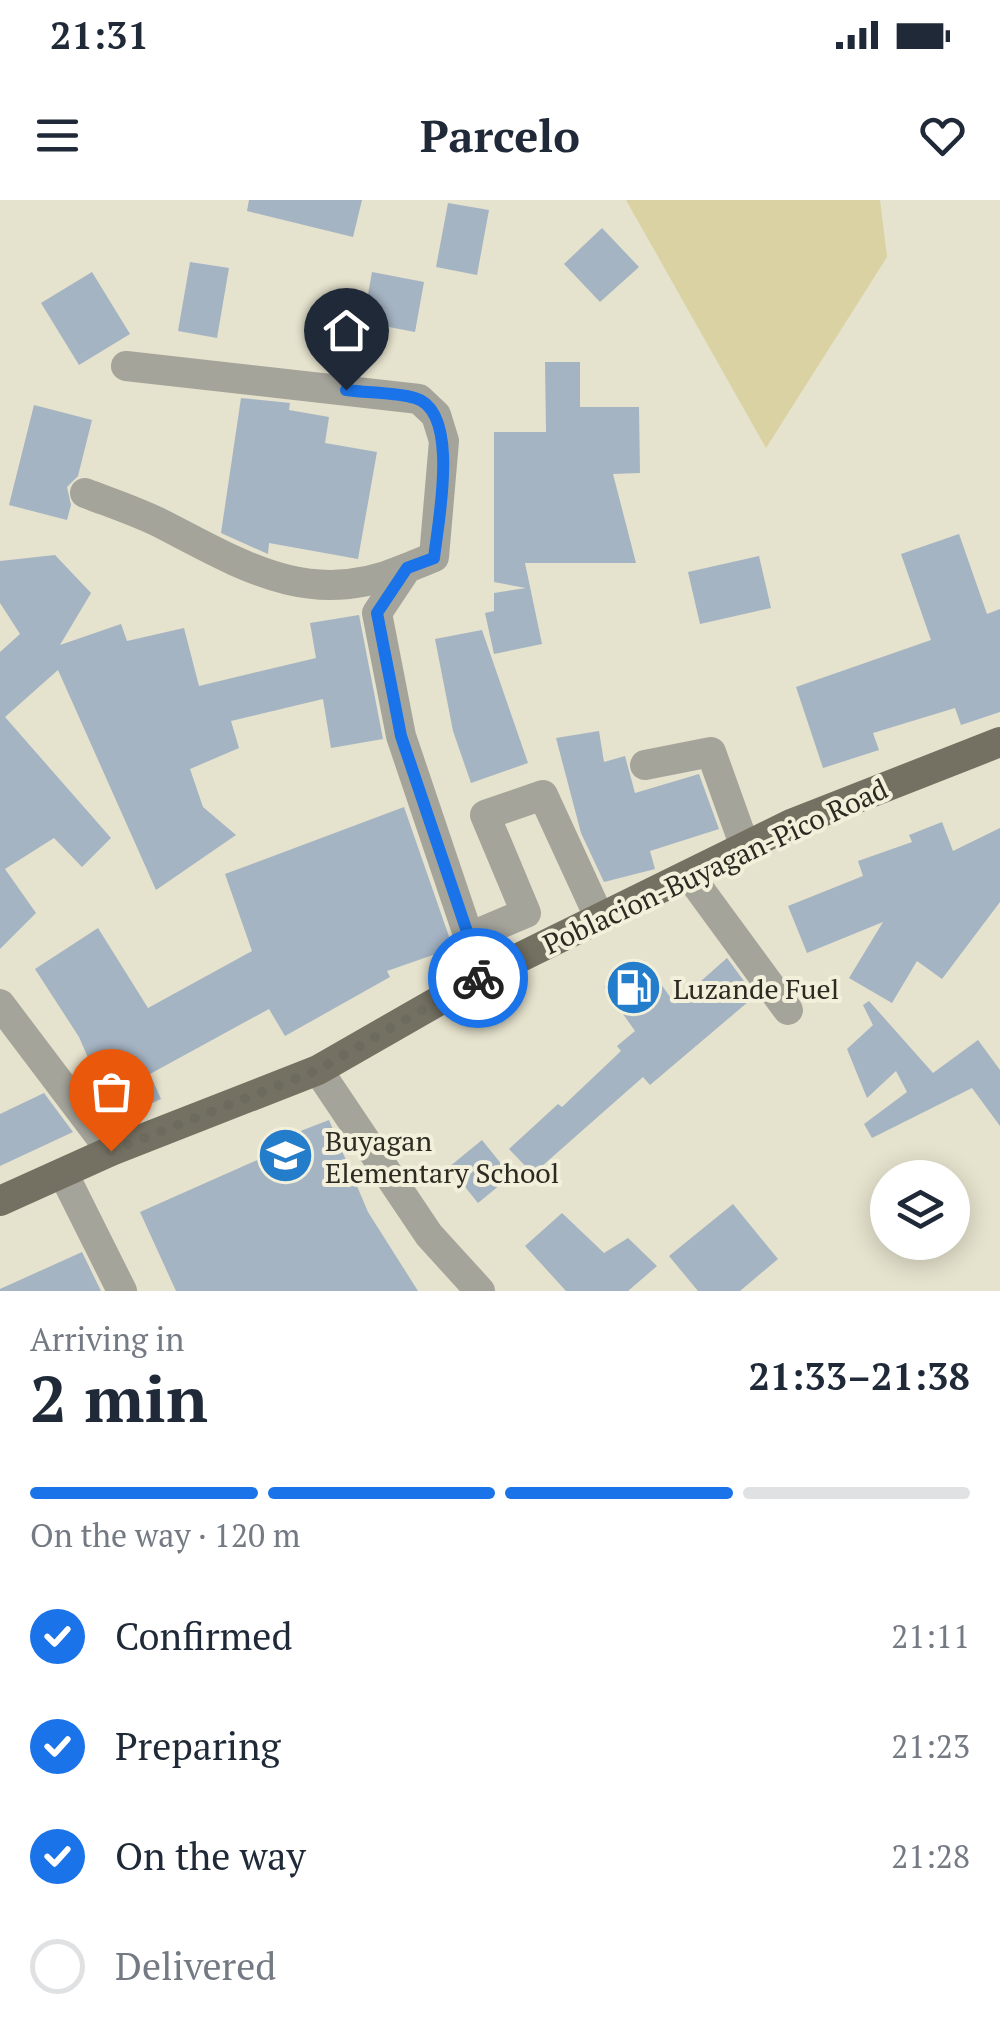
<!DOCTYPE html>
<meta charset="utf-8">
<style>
:root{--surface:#fff;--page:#f2f2f3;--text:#1f2937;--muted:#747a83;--line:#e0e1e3;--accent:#1a73e8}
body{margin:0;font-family:"PT Serif",serif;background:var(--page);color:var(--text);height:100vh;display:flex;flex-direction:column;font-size:38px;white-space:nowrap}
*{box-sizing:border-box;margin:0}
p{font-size:32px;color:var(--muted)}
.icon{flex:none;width:55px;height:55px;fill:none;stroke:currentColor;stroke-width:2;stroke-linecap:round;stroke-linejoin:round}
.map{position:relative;height:1091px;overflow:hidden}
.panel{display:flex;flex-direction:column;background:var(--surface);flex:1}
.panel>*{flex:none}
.tools{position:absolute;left:870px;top:960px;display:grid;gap:20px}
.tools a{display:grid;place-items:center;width:100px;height:100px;border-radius:50%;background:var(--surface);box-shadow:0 5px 25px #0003;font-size:50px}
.pin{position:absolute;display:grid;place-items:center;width:85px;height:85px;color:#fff;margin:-102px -42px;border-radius:50% 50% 50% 0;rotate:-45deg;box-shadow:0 0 10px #0007}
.pin .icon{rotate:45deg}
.courier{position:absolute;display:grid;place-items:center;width:100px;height:100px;margin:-50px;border:8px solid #1a73e8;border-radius:50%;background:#fff;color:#222;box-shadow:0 2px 12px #0007}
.summary em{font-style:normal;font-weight:800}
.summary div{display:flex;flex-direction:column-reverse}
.summary{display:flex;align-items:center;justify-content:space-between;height:170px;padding:0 30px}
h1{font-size:65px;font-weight:800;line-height:75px}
.bar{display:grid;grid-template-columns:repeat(4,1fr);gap:15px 10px;align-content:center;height:120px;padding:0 30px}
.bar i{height:12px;border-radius:8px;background:var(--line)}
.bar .on{background:var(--accent)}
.bar p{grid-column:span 4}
ol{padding:0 30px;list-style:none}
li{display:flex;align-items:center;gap:30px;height:110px}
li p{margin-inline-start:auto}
li .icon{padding:10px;border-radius:50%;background:var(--accent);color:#fff;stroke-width:4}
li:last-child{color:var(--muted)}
li i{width:55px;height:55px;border:5px solid var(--line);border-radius:50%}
.status{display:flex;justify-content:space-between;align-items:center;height:70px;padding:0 50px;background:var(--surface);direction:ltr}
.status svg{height:28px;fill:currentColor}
header{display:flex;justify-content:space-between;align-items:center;height:130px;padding:0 30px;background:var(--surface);font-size:45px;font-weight:800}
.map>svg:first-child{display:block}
</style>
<div class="status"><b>21:31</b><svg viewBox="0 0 49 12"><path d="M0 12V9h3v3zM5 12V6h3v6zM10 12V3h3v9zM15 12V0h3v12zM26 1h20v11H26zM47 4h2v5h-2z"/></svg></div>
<header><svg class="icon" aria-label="menu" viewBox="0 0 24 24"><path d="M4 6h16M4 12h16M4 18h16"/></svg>Parcelo<svg class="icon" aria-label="heart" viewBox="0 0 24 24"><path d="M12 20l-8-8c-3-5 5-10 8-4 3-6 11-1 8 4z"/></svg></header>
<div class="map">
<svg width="1000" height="1091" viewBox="0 0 1000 1091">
<rect width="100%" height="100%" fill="#e5e2cd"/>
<polygon fill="#dad2a2" points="626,0 880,0 887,57 766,248"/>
<g fill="#a5b4c3">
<polygon points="249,0 362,0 353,37 247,11"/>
<polygon points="448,3 489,10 477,75 436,67"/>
<polygon points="602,28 639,67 600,102 564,64"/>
<polygon points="190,62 229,68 217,138 178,131"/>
<polygon points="92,72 130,134 79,165 41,103"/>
<polygon points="372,72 424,82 415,132 363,122"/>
<polygon points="545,162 580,162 580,207 639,207 640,273 613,274 636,363 525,363 542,444 494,454 485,413 494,411 494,393 526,388 494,382 494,232 546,232"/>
<polygon points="241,198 290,203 289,210 329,217 325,243 377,252 358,359 269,343 268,354 221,333"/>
<polygon points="34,205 92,220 78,276 67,287 71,305 67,320 9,305"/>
<polygon points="959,334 987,414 1000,409 1000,512 961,525 955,508 873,533 879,550 823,568 796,487 931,440 901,354"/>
<polygon points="55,355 91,393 60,445 121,424 127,441 184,428 199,486 316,458 310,423 359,415 383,539 331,548 323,499 231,521 239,548 190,569 203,607 236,635 156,690 58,470 5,517 111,638 82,667 54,638 5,669 36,713 0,749 0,452 20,434 0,403 0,361"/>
<polygon points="759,356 771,408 700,424 688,372"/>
<polygon points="482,430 528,563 471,583 453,531 435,439"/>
<polygon points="599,531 604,562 625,556 635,593 699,574 719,629 650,651 655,669 604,682 581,633 556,538"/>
<polygon points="404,607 453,748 387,771 390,777 285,836 269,809 150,874 161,899 116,920 113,912 107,915 78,877 93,869 79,837 35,769 98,728 148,808 252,751 225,674"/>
<polygon points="942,622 953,651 1000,628 1000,702 942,779 917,761 892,803 849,778 883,722 807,753 788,706 863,676 858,661 912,642 909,635"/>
<polygon points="727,758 755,796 650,885 643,877 533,974 509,949 558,904 562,907 621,851 617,846 635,831 604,787 644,760 675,804"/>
<polygon points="869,801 933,873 978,840 1000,870 1000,926 972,888 872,938 864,924 907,892 896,871 867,898 847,849 873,825 863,805"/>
<polygon points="44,893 73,932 0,966 0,914"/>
<polygon points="329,920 368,1012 418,1091 176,1091 140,1012 289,946 285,937"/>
<polygon points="482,940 511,976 478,1003 449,967"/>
<polygon points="733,1004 778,1059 740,1091 698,1091 669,1056"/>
<polygon points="562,1013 604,1053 628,1038 657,1066 628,1091 566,1091 525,1046"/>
<polygon points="82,1052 101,1091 0,1091 0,1089"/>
</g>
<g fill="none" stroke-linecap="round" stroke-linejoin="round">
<g stroke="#a5a49b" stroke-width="30">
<polyline points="126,166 419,199 436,215 444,241 434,357 407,368 377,413 401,536 482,776"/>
<path d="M85 293C111 303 139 312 164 325 245 367 312 409 404 369"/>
<polyline points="645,565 711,552 745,647"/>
<polyline points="689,675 788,810"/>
<polyline points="469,737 526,713 485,615 543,595 600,719"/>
<polyline points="0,804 111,951"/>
<polyline points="318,870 429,1035 480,1091"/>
<polyline points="63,973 122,1091"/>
</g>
<polyline stroke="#747162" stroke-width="30" points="0,1001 111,951 318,870 482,776 791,624 1000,542"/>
</g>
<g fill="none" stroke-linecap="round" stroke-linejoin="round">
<polyline stroke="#6d6a5e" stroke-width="10" stroke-dasharray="0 18" points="111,951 318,870 478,778"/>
<path stroke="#1a73e8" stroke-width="12" d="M346 190C368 193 394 192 415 198 461 211 438 322 434 358L407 368 377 413 401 536 482 776 478 778"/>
</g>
<defs>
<symbol id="fuel-disc" viewBox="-11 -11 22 22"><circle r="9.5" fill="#247dca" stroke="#f2efda"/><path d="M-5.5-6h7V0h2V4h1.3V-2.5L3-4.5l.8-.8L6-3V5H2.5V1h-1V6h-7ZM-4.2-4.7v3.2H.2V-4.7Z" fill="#fff"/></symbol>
<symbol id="school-disc" viewBox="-11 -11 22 22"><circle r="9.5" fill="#247dca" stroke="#f2efda"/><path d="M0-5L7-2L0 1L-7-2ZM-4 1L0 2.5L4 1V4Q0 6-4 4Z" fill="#fff"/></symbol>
</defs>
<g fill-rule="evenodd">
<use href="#fuel-disc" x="602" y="756" width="63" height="63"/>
<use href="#school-disc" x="254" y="924" width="63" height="63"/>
</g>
<g text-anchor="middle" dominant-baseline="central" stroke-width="8" stroke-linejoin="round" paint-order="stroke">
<g font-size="28" fill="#2c2a22" stroke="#f2efda">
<text transform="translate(715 666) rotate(-25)">Poblacion-Buyagan-Pico Road</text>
</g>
<g font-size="28" fill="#2c2a22" stroke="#f2efda" text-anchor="start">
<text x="673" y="788">Luzande Fuel</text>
<text x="325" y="940">Buyagan<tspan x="325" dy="32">Elementary School</tspan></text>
</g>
</g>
</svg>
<div class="tools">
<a><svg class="icon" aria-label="layers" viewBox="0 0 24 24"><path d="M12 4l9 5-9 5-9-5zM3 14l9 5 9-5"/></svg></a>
</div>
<div class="pin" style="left:111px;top:951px;background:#ea580c"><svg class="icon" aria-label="bag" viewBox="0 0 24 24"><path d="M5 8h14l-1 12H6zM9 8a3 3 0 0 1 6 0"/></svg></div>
<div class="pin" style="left:346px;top:190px;background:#1f2937"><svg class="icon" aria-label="home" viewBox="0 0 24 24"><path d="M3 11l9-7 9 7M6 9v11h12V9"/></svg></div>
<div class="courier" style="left:478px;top:778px"><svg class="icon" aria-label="bike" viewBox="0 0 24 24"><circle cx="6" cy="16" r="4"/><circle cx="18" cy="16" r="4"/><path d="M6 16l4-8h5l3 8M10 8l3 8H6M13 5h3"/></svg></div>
</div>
<section class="panel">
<div class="summary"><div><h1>2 min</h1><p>Arriving in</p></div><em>21:33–21:38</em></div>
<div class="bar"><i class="on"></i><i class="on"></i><i class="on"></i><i></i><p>On the way · 120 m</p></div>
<ol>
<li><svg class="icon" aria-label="check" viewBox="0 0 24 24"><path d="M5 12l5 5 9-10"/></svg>Confirmed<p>21:11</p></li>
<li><svg class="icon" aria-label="check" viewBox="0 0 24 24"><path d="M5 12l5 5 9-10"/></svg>Preparing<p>21:23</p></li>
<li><svg class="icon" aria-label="check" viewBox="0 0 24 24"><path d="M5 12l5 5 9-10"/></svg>On the way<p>21:28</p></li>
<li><i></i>Delivered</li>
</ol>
</section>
